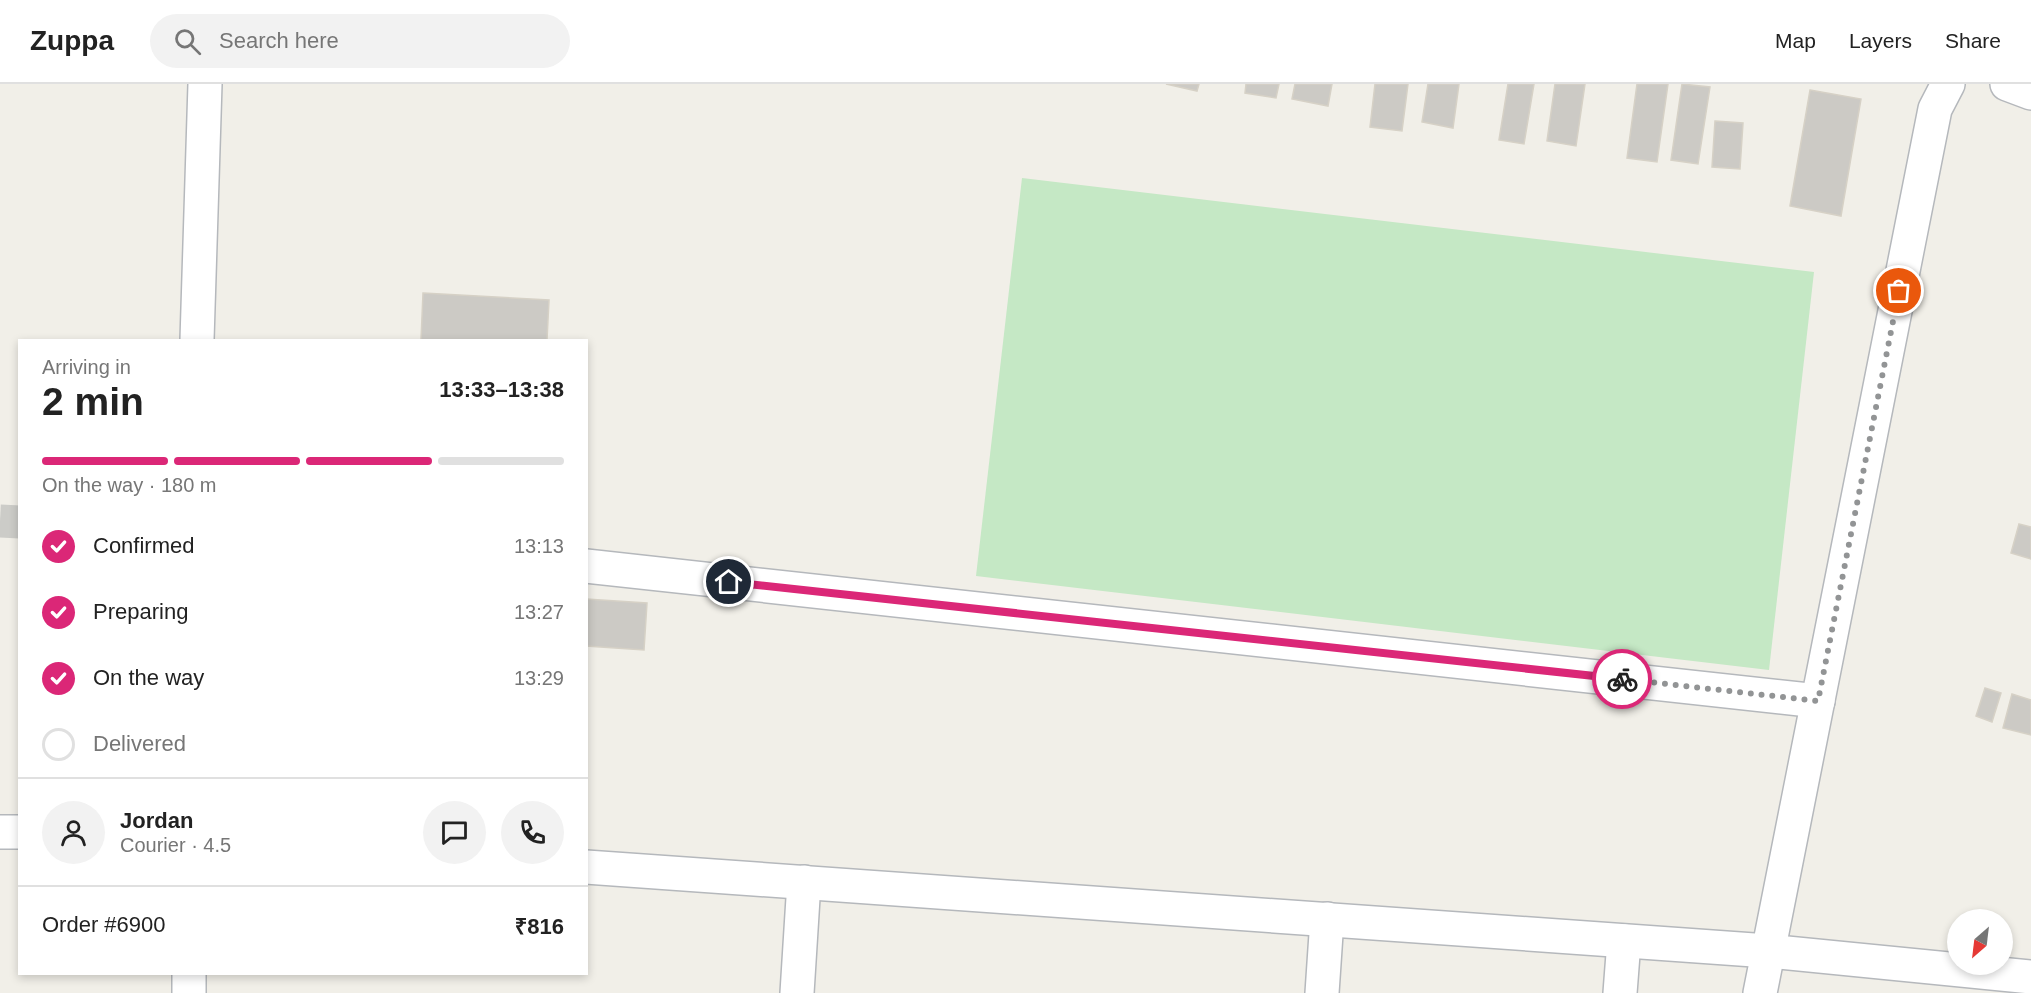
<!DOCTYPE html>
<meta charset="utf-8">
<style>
:root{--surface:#fff;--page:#f2f2f2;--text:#222;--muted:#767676;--line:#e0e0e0;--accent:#db2777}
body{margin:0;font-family:Helvetica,sans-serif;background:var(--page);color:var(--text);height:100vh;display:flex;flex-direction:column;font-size:22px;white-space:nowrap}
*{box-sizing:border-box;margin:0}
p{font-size:20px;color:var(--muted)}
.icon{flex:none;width:33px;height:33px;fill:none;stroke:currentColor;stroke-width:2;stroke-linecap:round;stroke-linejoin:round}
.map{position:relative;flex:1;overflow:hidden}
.side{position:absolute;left:18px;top:255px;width:570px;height:636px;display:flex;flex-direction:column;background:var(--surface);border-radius:0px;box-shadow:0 3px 9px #0003}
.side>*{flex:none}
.needle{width:39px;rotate:208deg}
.tools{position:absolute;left:1947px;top:825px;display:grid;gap:12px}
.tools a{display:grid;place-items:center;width:66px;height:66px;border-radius:50%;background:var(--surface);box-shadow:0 3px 9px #0003;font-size:30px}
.pin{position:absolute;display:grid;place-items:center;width:51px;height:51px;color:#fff;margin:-26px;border:3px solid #fff;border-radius:50%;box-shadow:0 2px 6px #0007}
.courier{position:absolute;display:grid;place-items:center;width:60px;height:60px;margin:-30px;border:4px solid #db2777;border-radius:50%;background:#fff;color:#222;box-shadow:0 2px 8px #0007}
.overview em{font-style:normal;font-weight:600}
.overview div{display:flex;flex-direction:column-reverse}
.overview{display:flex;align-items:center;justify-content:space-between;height:102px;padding:0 24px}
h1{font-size:39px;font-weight:600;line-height:45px}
.bar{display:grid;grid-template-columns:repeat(4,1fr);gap:9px 6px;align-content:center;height:72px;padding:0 24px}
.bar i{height:8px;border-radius:4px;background:var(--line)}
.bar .on{background:var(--accent)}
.bar p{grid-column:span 4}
.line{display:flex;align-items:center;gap:15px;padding:0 24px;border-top:2px solid var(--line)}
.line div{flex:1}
.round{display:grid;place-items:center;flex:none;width:63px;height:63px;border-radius:32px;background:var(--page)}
ol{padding:0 24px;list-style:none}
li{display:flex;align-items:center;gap:18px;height:66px}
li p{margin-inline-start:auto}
li .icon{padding:6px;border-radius:50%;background:var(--accent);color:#fff;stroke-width:4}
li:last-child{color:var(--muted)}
li i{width:33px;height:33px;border:3px solid var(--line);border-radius:50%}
header{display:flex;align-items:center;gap:36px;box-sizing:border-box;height:84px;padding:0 30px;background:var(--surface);border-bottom:2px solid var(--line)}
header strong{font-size:28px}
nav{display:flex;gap:33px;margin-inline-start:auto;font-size:21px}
.search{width:420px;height:54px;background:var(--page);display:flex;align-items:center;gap:15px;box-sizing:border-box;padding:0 21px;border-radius:33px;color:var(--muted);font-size:22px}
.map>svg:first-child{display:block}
</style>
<header>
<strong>Zuppa</strong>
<div class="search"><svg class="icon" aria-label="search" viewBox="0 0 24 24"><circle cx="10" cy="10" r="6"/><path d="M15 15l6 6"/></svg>Search here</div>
<nav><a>Map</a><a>Layers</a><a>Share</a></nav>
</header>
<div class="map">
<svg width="2031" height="909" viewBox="0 0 2031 909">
<rect width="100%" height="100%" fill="#f1efe8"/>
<polygon fill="#c5e8c5" points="1022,94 1814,188 1769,586 976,492"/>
<g fill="#cccac5" stroke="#d6d1c6" stroke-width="1.5">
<polygon points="1166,0 1199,0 1197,7"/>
<polygon points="1246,0 1279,0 1276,14 1245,9"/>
<polygon points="1295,0 1332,0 1328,22 1292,15"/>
<polygon points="1375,0 1408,0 1402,47 1370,43"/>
<polygon points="1428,0 1459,0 1453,44 1422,38"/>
<polygon points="1508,0 1534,0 1524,60 1499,56"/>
<polygon points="1555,0 1585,0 1576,62 1547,57"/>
<polygon points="1637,0 1668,0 1657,78 1627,74"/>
<polygon points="1682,0 1710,3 1698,80 1671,76"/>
<polygon points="1810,6 1861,15 1841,132 1790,122"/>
<polygon points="1715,37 1743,39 1740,85 1712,83"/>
<polygon points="423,209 549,216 547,256 421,256"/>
<polygon points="2019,440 2031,443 2031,475 2011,469"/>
<polygon points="586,515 647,519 644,566 586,562"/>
<polygon points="1985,604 2001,609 1992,638 1976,632"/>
<polygon points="2012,610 2031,616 2031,651 2003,644"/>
</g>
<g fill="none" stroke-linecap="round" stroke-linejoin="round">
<polyline stroke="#ccccc8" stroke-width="33" stroke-dasharray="33 16" stroke-linecap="butt" points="0,437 20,438"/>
<defs>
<g id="minor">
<polyline points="2007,0 2031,9"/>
<polyline points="197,256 205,0"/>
<polyline points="586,482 1818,617"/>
<polyline points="0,748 20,748"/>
<polyline points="586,783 1768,867 2031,893"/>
<polyline points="189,890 189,909"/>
<polyline points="797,909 804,798"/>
<polyline points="1322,909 1327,835"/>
<polyline points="1620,909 1624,857"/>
<polyline points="1760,909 1935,25 1948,0"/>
</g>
</defs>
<use href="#minor" stroke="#b5b8bc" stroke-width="36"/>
<use href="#minor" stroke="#fff" stroke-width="33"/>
</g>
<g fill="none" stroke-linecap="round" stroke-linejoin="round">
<polyline stroke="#929495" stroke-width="6" stroke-dasharray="0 10.8" points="1622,595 1818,617 1899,207"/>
<polyline stroke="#db2777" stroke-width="8" points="729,498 1622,595"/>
</g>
</svg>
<div class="tools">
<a><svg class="needle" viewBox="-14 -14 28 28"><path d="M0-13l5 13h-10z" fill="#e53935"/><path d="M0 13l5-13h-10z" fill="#767676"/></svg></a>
</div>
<div class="pin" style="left:1899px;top:207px;background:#ea580c"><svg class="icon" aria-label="bag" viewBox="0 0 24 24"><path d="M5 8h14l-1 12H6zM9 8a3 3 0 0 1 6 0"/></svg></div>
<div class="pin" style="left:729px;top:498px;background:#1f2937"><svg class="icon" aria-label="home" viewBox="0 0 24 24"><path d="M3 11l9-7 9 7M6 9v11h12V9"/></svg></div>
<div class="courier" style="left:1622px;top:595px"><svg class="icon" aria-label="bike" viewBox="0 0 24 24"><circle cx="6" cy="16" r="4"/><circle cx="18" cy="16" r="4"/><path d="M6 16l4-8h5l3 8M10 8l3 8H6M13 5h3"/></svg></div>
<section class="side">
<div class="overview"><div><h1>2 min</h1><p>Arriving in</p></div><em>13:33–13:38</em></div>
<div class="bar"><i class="on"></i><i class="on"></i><i class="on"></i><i></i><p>On the way · 180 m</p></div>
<ol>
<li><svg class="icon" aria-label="check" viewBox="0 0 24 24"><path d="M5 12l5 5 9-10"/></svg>Confirmed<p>13:13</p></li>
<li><svg class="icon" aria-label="check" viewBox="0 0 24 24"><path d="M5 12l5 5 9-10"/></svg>Preparing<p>13:27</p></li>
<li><svg class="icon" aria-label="check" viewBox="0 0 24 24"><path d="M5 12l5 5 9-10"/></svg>On the way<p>13:29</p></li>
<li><i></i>Delivered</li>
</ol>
<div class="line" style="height:108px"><a class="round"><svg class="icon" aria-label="person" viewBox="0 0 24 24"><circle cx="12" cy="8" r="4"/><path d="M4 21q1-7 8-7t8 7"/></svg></a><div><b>Jordan</b><p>Courier · 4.5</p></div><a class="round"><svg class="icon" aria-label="chat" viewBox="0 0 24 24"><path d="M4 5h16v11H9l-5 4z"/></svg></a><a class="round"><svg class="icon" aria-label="phone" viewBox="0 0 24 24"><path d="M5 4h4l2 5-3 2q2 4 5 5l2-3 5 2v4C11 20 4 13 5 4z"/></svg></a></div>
<div class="line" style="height:78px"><div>Order #6900</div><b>₹816</b></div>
</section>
</div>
